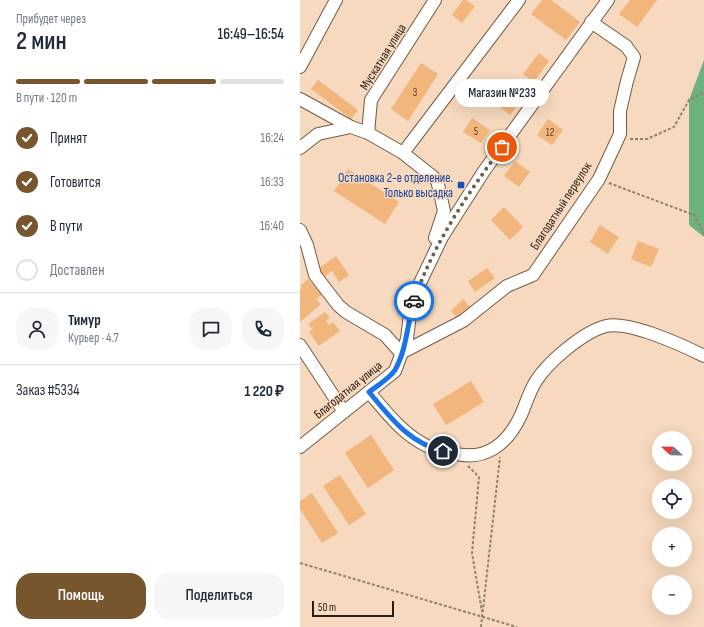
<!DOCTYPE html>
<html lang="ru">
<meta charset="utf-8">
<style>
:root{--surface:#fff;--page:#f6f6f7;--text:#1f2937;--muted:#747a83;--line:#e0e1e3;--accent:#77552d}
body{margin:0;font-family:"Sofia Sans Condensed",sans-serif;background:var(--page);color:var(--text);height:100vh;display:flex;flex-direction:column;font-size:15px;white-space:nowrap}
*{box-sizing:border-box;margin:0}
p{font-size:13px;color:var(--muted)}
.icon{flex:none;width:22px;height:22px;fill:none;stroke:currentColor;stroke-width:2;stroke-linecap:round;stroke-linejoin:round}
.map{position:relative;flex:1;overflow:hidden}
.side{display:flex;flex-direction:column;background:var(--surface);width:300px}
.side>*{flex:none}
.needle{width:26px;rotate:292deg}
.fabs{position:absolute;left:352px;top:431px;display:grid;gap:8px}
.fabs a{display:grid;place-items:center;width:40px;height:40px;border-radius:50%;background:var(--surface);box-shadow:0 4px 16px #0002;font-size:20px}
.scale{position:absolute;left:12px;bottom:10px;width:82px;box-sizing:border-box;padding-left:4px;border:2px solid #281d13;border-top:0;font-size:11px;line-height:14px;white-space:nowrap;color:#281d13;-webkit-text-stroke:3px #f6d9be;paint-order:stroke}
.pin{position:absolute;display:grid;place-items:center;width:34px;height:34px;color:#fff;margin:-17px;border:2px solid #fff;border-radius:50%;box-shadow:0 1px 4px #0007}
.courier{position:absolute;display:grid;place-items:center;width:40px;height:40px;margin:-20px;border:3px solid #1a73e8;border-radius:50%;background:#fff;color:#222;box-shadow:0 1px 5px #0007}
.bubble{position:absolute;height:28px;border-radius:14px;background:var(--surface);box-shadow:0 4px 16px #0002;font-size:13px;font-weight:600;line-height:28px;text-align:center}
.head em{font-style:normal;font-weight:600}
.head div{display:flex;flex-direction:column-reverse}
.head{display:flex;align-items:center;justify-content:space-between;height:68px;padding:0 16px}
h1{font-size:26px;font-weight:600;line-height:30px}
.bar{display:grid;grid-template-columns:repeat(4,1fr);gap:6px 4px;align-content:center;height:48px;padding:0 16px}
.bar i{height:5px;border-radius:3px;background:var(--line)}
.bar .active{background:var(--accent)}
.bar p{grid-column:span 4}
.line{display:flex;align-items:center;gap:10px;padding:0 16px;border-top:1px solid var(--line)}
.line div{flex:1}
.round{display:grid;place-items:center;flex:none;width:42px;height:42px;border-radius:16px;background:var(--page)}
ol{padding:0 16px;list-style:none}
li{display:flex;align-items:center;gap:12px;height:44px}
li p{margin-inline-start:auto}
li .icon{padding:4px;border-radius:50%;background:var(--accent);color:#fff;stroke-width:4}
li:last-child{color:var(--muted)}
li i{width:22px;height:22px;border:2px solid var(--line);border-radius:50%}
.action{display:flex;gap:8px;margin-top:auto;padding:8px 16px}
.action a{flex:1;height:46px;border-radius:16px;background:var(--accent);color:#fff;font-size:16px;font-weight:600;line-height:46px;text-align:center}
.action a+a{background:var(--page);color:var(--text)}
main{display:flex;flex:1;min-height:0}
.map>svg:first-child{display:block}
</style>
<main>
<section class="side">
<div class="head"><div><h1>2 мин</h1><p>Прибудет через</p></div><em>16:49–16:54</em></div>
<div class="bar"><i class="active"></i><i class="active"></i><i class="active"></i><i></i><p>В пути · 120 m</p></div>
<ol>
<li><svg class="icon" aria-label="check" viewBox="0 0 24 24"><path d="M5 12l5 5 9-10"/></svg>Принят<p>16:24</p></li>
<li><svg class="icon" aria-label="check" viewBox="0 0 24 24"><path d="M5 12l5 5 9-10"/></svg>Готовится<p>16:33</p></li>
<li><svg class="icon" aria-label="check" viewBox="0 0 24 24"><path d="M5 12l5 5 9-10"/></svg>В пути<p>16:40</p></li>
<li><i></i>Доставлен</li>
</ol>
<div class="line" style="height:72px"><a class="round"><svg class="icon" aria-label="person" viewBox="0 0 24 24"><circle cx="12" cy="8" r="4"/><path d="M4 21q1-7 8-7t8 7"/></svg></a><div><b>Тимур</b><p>Курьер · 4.7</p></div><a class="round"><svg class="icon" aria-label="chat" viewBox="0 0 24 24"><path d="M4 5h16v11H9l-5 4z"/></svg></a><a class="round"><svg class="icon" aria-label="phone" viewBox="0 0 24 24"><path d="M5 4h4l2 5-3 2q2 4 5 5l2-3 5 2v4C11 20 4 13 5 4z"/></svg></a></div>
<div class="line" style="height:52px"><div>Заказ #5334</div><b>1 220 ₽</b></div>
<div class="action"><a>Помощь</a><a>Поделиться</a></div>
</section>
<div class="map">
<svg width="404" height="627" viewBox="0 0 404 627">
<rect width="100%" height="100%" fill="#f6d9be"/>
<polygon fill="#6cb17f" points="404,60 404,237 389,225 389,100"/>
<g fill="#f2b57b">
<polygon points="163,0 166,0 175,6 162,23 152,15"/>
<polygon points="242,0 251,0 280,22 266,40 231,14"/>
<polygon points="330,0 357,0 337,27 319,14"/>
<polygon points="239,53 249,61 234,82 223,74"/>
<polygon points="121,63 138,74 108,121 91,109"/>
<polygon points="18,80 58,110 51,119 11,89"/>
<polygon points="208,91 221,101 210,115 197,105"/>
<polygon points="172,118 190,130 181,143 163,132"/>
<polygon points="248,119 263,130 252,145 237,135"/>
<polygon points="215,161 230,172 219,187 204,176"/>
<polygon points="48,169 99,202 85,224 34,191"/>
<polygon points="204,207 223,227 210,240 191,220"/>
<polygon points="300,225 319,237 308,254 290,242"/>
<polygon points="338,241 359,249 351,267 331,259"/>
<polygon points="36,256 49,275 39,282 32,271 24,277 18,269"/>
<polygon points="187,268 195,278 175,292 168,281"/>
<polygon points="8,279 22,295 16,299 21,304 0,322 0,290 2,288 0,286"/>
<polygon points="163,299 171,308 159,320 151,311"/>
<polygon points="25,312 30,318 26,321 29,325 33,322 40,331 19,346 9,332 13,330 8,324"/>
<polygon points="171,381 184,402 146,425 133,404"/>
<polygon points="71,435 94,470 68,488 45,453"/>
<polygon points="40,475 66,514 49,525 23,486"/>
<polygon points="12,493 38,533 22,543 0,509 0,501"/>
</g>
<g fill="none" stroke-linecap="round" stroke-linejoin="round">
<defs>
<g id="minor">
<polyline points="0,67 36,0"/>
<polyline points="0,99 51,127 68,133 103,153 137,180 144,211 135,238"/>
<polyline points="68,133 71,100 135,0"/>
<polyline points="0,148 18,134 51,127"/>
<polyline points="103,153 219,0"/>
<polyline points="0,230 7,245 15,275 38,305 46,312 85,335 101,353 163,321 207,286 233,275 299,179 320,134 320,111 327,81 334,57 326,46 291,22"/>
<polyline points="0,345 44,412"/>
<path d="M69 392C87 413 103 435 129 447 136 451 145 452 152 453 185 462 207 445 221 415 226 404 229 392 236 381 248 362 283 332 306 326 330 321 382 345 404 356"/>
<polyline points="0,447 95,371 107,339 110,314 120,283 142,237 184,171 308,0"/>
</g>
</defs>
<use href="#minor" stroke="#755b44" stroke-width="14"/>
<g stroke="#947f6c" stroke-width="2" stroke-dasharray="3 2" stroke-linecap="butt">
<polyline points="330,139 347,139 374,127 389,100 404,92"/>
<polyline points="309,183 394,215 404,234"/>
<polyline points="168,466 179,477 172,553 182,612"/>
<polyline points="0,563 217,627"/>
<polyline points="181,627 200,457"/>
</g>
<use href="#minor" stroke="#fff" stroke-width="12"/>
</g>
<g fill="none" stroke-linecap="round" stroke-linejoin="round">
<path stroke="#705f4f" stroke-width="4" stroke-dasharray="0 7.2" d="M114 301C133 244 167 195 202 147"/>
<path stroke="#1a73e8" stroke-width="5" d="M114 301C107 324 107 349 95 370 90 378 77 386 69 392 90 417 109 443 143 451"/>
</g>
<rect fill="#1a4fb4" stroke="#f6d9be" stroke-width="1.5" x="157" y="181" width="8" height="8" rx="2"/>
<g text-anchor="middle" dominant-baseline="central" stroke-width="3" stroke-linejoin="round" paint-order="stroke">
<g font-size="11" fill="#5a432d">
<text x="115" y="92">3</text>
<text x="176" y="131">5</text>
<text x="250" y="132">12</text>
</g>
<g font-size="13" fill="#281d13" stroke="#f6d9be">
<text transform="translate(83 57) rotate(-58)">Мускатная улица</text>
<text transform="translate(261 206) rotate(-57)">Благодатный переулок</text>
<text transform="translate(48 390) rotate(-39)">Благодатная улица</text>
</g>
<g font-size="13" fill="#164399" stroke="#f6d9be" text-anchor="end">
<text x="153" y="178">Остановка 2-е отделение.<tspan x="153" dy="15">Только высадка</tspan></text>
</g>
</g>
</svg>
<div class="fabs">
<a><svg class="needle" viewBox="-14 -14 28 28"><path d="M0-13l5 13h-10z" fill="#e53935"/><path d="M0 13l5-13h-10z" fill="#747a83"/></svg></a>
<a><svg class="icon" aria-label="locate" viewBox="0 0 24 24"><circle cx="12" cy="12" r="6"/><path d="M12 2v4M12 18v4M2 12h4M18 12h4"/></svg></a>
<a>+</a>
<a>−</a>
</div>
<div class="scale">50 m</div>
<div class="pin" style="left:202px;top:147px;background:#ea580c"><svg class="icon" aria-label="bag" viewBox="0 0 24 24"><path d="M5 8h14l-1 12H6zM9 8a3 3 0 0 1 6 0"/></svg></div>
<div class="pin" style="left:143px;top:451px;background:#1f2937"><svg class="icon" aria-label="home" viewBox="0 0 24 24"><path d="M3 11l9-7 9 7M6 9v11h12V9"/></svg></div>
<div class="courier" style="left:114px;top:301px"><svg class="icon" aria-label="car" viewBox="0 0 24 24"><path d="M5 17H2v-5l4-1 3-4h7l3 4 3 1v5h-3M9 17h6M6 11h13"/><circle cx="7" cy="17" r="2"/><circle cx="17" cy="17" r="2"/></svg></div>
<div class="bubble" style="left:155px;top:79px;width:94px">Магазин №233</div>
</div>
</main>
